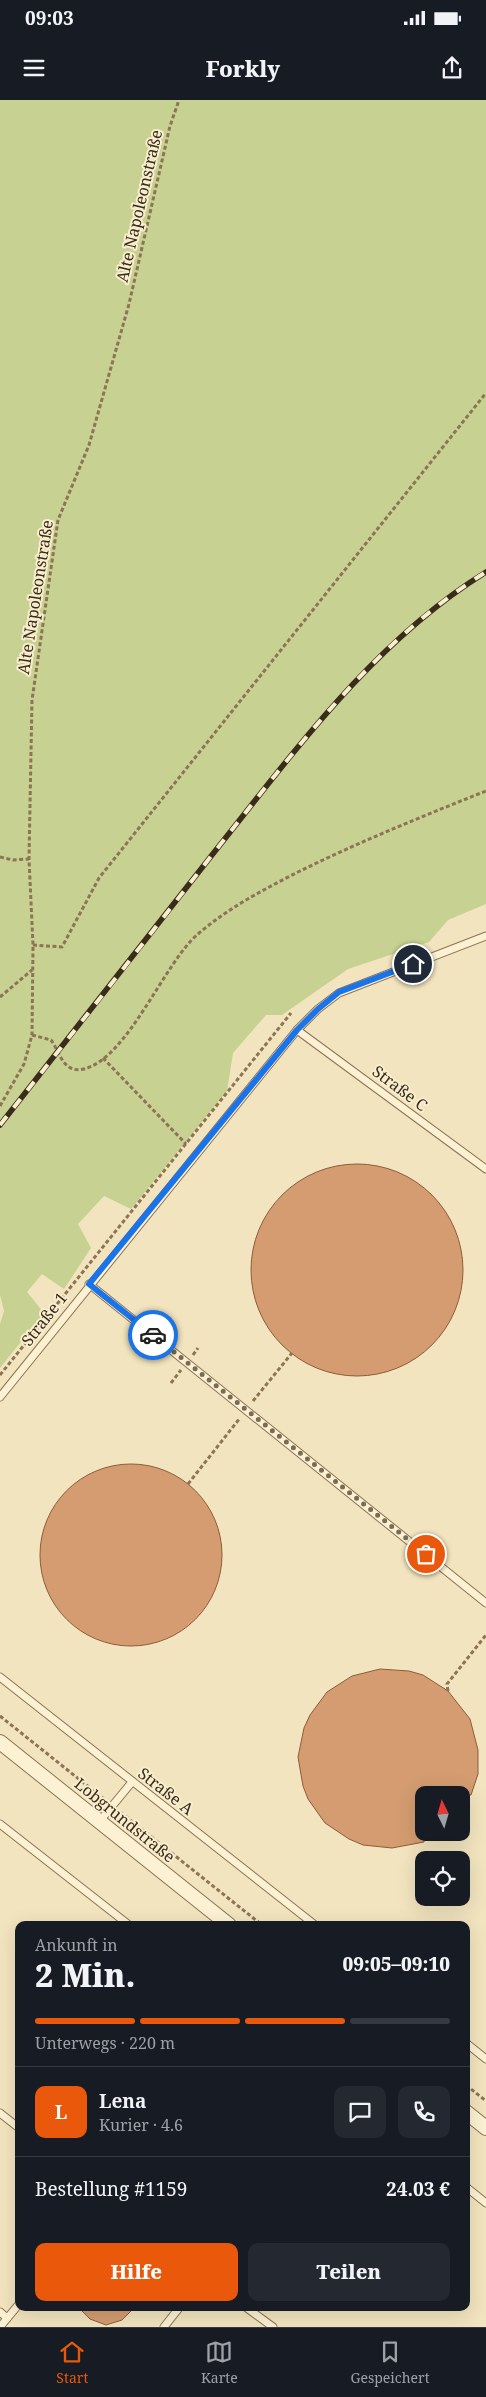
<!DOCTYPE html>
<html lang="de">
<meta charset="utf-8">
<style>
:root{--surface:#171b24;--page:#242831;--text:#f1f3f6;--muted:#9ea1a6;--line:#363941;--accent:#ea580c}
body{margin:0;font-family:"Noto Serif",serif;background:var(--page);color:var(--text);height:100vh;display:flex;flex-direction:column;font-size:19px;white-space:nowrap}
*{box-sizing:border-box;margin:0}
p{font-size:16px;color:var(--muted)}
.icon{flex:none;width:28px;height:28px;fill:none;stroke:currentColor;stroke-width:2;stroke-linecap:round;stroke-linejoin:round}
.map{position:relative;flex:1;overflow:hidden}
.details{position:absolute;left:15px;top:1821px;width:455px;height:390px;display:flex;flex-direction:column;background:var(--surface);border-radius:10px;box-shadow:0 5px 20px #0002}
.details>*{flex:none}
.needle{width:32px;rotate:355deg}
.controls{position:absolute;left:415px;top:1686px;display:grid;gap:10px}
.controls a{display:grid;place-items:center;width:55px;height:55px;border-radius:10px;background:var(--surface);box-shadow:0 5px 20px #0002;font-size:25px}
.pin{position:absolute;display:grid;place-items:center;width:42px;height:42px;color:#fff;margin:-21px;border:2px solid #fff;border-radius:50%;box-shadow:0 1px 5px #0007}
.courier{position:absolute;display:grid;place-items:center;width:50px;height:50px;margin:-25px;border:4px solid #1a73e8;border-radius:50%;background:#fff;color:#222;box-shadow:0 1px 6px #0007}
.headline em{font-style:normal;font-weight:800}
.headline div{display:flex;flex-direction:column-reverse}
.headline{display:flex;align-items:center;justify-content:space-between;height:85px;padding:0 20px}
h1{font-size:32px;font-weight:800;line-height:38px}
.bar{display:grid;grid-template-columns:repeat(4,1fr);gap:8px 5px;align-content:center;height:60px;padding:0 20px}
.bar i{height:6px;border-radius:4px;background:var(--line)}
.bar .current{background:var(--accent)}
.bar p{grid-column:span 4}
.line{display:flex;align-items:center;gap:12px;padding:0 20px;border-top:1px solid var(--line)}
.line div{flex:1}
.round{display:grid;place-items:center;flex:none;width:52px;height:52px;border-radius:10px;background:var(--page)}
.primary-button{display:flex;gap:10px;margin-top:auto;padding:10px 20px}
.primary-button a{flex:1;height:58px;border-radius:10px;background:var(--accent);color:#fff;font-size:20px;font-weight:800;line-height:58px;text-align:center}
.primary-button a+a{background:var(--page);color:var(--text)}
.status{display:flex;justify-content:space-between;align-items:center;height:35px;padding:0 25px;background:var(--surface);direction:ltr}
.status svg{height:14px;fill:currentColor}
header{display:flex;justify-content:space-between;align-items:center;height:65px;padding:0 20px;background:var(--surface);font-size:22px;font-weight:800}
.tabs{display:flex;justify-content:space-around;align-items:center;height:70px;border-top:1px solid var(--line);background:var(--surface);font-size:14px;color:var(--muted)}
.tabs a{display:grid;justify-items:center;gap:2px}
.tabs .current{color:var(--accent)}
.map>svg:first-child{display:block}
</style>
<div class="status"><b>09:03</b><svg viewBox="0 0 49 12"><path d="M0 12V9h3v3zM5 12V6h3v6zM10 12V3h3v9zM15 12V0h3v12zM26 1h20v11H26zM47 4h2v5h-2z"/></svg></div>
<header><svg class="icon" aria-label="menu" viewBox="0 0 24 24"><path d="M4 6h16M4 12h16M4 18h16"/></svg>Forkly<svg class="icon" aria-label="share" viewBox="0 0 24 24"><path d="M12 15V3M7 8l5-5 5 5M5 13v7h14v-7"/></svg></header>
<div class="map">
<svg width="486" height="2227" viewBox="0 0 486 2227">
<rect width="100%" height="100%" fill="#f2e4be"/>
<polygon fill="#c7d191" points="0,0 486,0 486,804 448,820 429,842 348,869 282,915 266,915 233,953 227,991 131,1109 104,1096 78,1124 91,1148 64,1189 42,1174 27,1192 44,1213 0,1268 0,1224 4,1211 0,1195"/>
<g fill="#d49c70" stroke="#8d5d39">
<circle cx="357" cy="1170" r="106"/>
<circle cx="131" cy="1455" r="91"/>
<polygon points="380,1569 409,1571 423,1575 448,1591 470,1619 478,1650 478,1674 471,1695 424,1695 424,1742 392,1748 363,1745 349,1739 325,1723 308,1699 303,1686 298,1657 304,1628 310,1615 327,1592 352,1576"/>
<polygon points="79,2208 134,2208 122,2220 106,2225 90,2219"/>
</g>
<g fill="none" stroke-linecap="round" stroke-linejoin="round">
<defs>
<g id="lane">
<polyline points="297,930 486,1069"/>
<polyline points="89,1184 486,1503"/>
<polyline points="0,1297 297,930 318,909 339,893 486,836"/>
<polyline points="0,1577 315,1825"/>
<polyline points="99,1722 132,1682"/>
<polyline points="0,1724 129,1825"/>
<polyline points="466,1943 486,1959"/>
<polyline points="0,2013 19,2028"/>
<polyline points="466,2087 486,2103"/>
<polyline points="247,2208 273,2227"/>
<polyline points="0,2212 7,2218"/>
<polyline points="0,2227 19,2204"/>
<polyline points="164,2227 179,2208"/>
</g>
<g id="street">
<polyline points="0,1642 229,1825"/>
<polyline points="466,2012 486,2028"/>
</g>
</defs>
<use href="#lane" stroke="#8c7455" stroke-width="9"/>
<use href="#street" stroke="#8c7455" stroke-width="16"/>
<g stroke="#8c7455" stroke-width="3" stroke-dasharray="4 2.5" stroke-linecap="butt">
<polyline points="0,757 13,760 29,759"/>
<polyline points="33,845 62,847 99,778 486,293"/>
<polyline points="0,897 32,870"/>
<path d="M32 935 51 940C60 952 63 974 84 969 128 958 164 863 198 834 228 808 263 790 298 772 359 742 423 716 486 691"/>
<polyline points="103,958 186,1044"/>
<polyline points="0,1006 24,964 32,935 33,845 29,759 32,600 58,420 89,345 129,204 170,26 179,0"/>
<polyline points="193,1255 198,1248"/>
<polyline points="0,1275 291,913"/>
<polyline points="171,1283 181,1270"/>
<polyline points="253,1301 292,1253"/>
<polyline points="188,1384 240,1318"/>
<polyline points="448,1591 447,1584 486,1535"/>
<polyline points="0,1616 105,1700"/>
<polyline points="120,1712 262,1825"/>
<polyline points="466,1985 486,2001"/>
</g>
<use href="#lane" stroke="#fcf1d2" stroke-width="7"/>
<use href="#street" stroke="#fcf1d2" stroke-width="14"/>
<defs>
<path id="rail" d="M0 1025C71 935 142 845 212 755 294 652 373 542 486 472"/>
</defs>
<use href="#rail" stroke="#3a2b1b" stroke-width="5.5"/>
<use href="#rail" stroke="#f8eece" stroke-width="4" stroke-dasharray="11" stroke-linecap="butt"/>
</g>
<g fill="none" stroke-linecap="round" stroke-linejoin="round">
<polyline stroke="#7a6c54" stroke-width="5" stroke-dasharray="0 9" points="153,1235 426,1454"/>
<polyline stroke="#1a73e8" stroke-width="6" points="153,1235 89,1184 297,930 318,909 339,892 413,864"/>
</g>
<g text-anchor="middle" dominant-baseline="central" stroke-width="4" stroke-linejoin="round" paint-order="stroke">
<g font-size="16" fill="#3a2b1b" stroke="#f8eece">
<text transform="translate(139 106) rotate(-77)">Alte Napoleonstraße</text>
<text transform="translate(35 497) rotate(-81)">Alte Napoleonstraße</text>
<text transform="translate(400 988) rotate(37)">Straße C</text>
<text transform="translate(44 1219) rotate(-52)">Straße 1</text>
<text transform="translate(166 1691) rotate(38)">Straße A</text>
<text transform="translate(125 1720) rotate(39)">Lobgrundstraße</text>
</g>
</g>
</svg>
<div class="controls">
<a><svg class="needle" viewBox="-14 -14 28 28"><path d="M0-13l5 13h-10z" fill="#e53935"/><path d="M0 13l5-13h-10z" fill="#9ea1a6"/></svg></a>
<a><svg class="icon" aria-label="locate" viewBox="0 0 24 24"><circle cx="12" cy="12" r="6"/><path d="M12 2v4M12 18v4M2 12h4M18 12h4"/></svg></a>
</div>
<div class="pin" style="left:426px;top:1454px;background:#ea580c"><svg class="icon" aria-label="bag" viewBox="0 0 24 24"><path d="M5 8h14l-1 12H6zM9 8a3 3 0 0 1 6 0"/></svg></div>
<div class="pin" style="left:413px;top:864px;background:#1f2937"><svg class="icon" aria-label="home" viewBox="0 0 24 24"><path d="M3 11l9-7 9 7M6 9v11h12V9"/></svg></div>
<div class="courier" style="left:153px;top:1235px"><svg class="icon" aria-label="car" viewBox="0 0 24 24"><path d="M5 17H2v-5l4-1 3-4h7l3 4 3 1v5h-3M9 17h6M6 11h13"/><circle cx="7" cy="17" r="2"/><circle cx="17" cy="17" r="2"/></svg></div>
<section class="details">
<div class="headline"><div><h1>2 Min.</h1><p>Ankunft in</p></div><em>09:05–09:10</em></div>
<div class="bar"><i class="current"></i><i class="current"></i><i class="current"></i><i></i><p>Unterwegs · 220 m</p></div>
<div class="line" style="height:90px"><b class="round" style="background:var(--accent);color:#fff">L</b><div><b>Lena</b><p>Kurier · 4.6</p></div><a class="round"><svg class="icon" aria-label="chat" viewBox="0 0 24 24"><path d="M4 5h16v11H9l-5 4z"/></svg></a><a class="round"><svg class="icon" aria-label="phone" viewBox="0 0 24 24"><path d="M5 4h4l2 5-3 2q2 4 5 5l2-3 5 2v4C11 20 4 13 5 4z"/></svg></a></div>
<div class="line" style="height:65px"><div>Bestellung #1159</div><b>24.03 €</b></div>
<div class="primary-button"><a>Hilfe</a><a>Teilen</a></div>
</section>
</div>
<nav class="tabs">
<a class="current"><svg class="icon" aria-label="home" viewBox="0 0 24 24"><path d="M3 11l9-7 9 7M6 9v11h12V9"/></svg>Start</a>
<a><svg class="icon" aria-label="map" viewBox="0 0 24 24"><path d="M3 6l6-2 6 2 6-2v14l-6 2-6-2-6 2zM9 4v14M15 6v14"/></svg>Karte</a>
<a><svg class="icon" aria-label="saved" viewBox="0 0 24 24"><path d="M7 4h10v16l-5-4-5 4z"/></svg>Gespeichert</a>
</nav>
